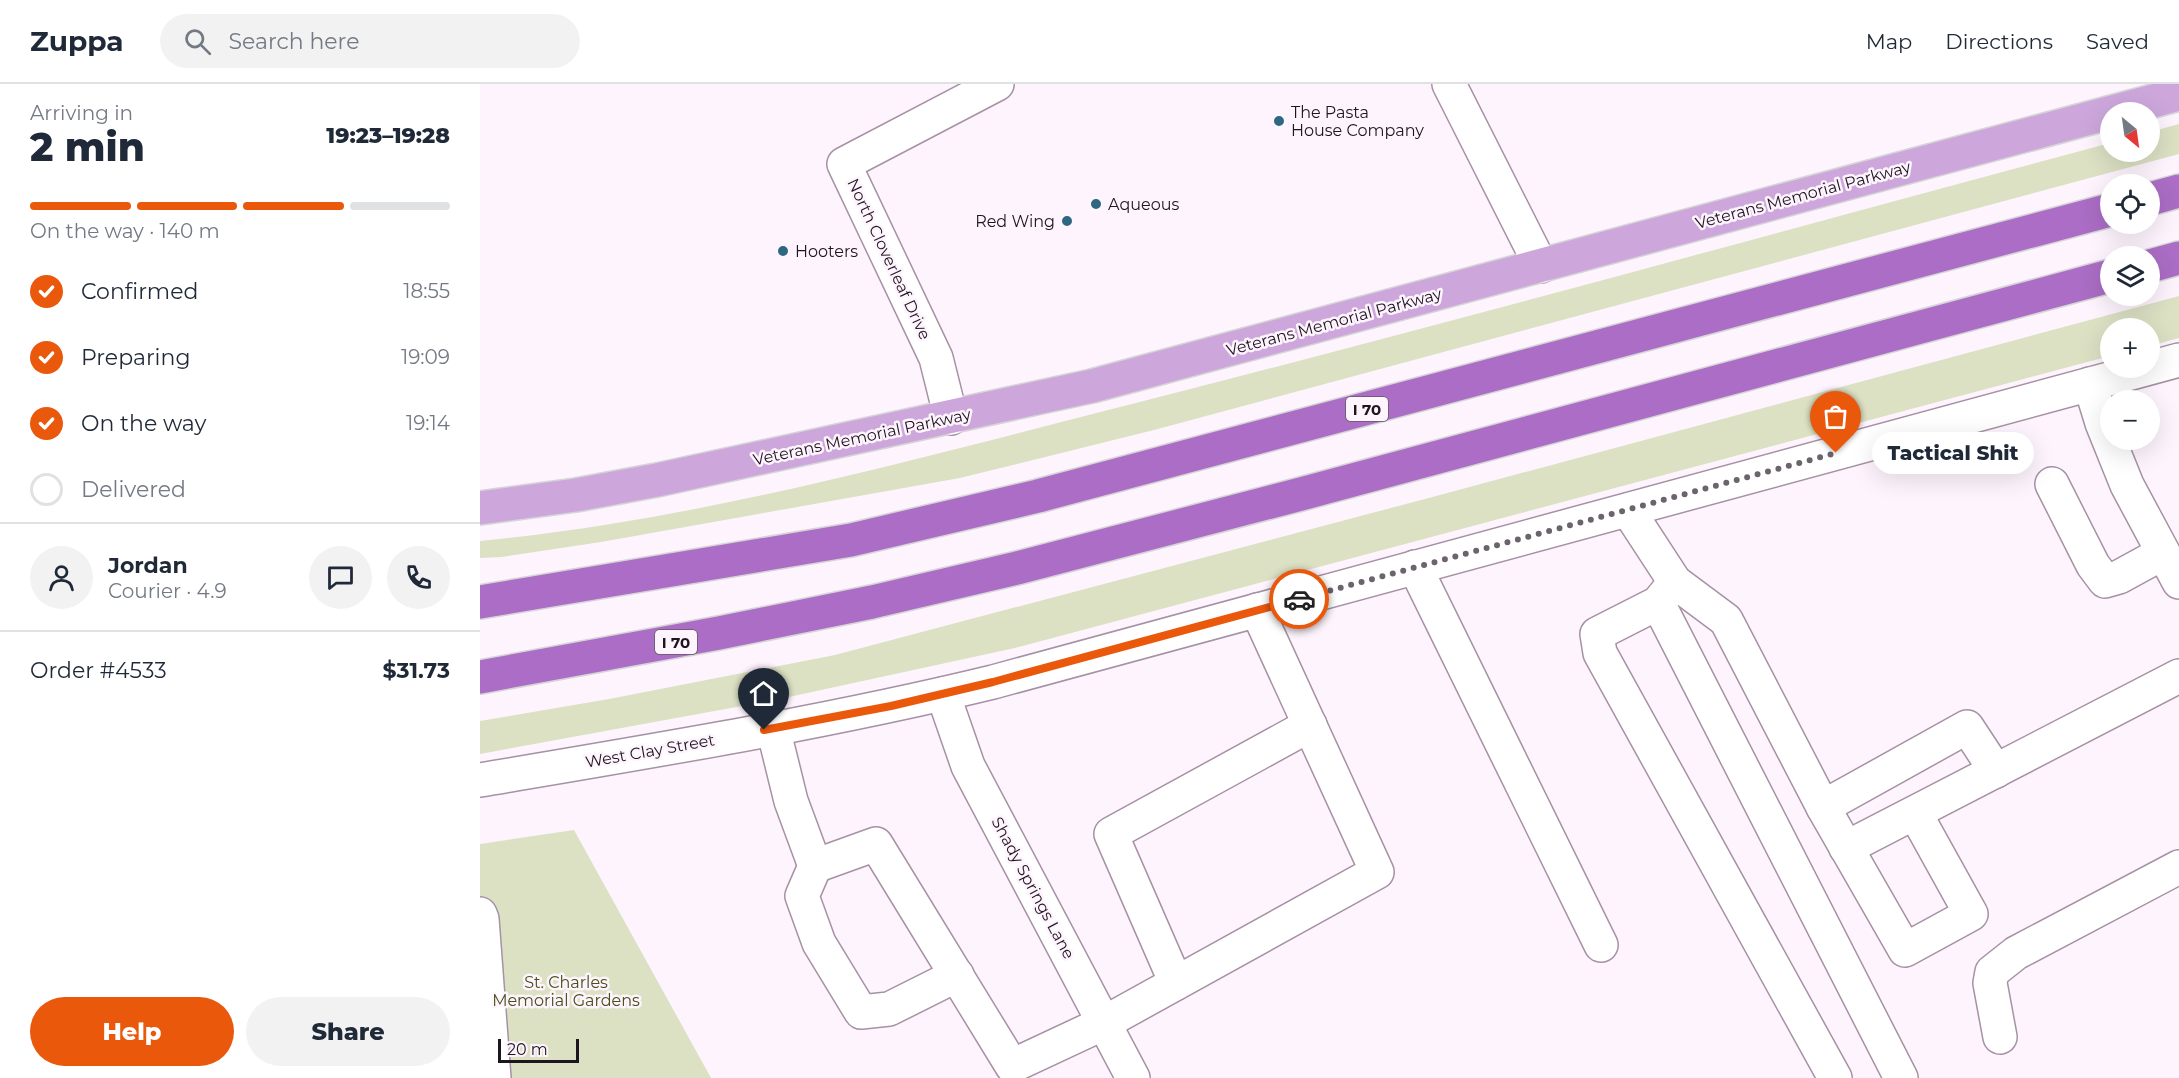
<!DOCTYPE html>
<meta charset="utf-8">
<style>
:root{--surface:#fff;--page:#f2f2f3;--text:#1f2937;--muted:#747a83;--line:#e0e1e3;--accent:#ea580c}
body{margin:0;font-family:Montserrat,sans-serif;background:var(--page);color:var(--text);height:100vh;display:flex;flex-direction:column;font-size:22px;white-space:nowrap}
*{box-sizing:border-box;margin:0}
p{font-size:20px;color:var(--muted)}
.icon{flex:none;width:33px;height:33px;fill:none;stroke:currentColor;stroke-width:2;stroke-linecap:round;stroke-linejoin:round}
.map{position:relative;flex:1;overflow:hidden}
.side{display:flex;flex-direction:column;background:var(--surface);width:480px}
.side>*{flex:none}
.needle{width:39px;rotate:151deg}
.tools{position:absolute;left:1620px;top:18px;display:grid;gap:12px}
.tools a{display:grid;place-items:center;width:60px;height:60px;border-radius:50%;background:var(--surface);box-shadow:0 6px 24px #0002;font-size:30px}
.scale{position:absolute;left:18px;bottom:15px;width:81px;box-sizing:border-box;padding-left:6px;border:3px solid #1e161e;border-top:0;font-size:16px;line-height:21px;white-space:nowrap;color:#1e161e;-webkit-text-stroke:4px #fef4fd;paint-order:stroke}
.pin{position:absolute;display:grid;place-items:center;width:51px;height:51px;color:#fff;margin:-62px -26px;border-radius:50% 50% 50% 0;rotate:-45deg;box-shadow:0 0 6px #0007}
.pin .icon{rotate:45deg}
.courier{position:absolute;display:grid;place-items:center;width:60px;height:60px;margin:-30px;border:4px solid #ea580c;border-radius:50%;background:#fff;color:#222;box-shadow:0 2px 8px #0007}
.bubble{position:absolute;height:42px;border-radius:21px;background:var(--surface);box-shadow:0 6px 24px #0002;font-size:20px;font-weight:800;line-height:42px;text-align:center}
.headline em{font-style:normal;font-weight:800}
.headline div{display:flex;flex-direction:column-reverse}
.headline{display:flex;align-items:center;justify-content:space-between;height:102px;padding:0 30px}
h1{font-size:39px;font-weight:800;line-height:45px}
.bar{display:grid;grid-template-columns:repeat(4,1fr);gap:9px 6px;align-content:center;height:72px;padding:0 30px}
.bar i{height:8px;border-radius:4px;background:var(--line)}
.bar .on{background:var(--accent)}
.bar p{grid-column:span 4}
.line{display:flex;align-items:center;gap:15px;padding:0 30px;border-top:2px solid var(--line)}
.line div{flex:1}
.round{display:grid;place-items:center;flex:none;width:63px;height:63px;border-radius:32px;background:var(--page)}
ol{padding:0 30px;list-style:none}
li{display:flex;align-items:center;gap:18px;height:66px}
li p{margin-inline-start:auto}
li .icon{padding:6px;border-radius:50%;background:var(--accent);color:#fff;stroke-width:4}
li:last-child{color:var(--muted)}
li i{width:33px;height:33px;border:3px solid var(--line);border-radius:50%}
.button{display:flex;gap:12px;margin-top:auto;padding:12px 30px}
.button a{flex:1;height:69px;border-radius:36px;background:var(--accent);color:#fff;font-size:24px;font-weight:800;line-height:69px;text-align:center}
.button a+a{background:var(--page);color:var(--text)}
header{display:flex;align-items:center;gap:36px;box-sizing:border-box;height:84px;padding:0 30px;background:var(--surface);border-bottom:2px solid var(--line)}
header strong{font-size:28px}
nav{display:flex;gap:33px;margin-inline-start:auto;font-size:21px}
.search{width:420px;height:54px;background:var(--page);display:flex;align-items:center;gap:15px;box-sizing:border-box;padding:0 21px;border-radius:33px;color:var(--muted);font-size:22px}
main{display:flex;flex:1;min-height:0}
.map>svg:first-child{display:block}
</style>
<header>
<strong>Zuppa</strong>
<div class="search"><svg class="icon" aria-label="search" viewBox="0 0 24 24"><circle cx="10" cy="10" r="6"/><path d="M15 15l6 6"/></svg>Search here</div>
<nav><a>Map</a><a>Directions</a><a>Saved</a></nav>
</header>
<main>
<section class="side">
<div class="headline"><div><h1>2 min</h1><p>Arriving in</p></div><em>19:23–19:28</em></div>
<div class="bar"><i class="on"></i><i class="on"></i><i class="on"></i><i></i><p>On the way · 140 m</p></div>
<ol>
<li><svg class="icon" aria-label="check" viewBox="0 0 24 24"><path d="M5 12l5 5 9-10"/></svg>Confirmed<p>18:55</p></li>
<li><svg class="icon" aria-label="check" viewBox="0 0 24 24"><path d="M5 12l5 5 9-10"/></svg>Preparing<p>19:09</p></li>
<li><svg class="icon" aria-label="check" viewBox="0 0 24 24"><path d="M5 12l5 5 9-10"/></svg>On the way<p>19:14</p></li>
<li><i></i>Delivered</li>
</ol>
<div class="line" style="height:108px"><a class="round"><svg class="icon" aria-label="person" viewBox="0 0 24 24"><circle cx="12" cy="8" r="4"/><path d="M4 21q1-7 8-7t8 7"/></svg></a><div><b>Jordan</b><p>Courier · 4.9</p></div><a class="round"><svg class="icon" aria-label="chat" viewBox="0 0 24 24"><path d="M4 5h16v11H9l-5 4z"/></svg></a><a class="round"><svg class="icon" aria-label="phone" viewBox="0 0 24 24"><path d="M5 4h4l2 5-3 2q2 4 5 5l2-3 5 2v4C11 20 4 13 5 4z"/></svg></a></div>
<div class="line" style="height:78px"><div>Order #4533</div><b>$31.73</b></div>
<div class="button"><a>Help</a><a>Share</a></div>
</section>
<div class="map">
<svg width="1699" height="994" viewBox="0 0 1699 994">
<rect width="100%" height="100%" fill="#fef4fd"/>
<g fill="#dce1c4">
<path d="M1699 40V70L674 346 480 394 121 458 22 473 0 474V457C218 436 432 376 644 322 974 238 1302 147 1630 59V68H1670V48Z"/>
<polygon points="1699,212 1699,254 1670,262 1670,244 1630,244 1630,272 535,564 295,616 0,670 0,637 129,615 355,571 960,411"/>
<polygon points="94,746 231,994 0,994 0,760"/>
</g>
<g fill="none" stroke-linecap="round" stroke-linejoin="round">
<defs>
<g id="minor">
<polyline points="969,0 1061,182"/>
<polyline points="1610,300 1622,339 1647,401 1699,498"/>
<polyline points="471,334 456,274 364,80 517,0"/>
<polyline points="1572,400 1613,481 1625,497 1639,493 1683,469"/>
<polyline points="1148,426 1195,498 1246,536 1343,723 1425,866 1491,830 1435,729"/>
<polyline points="935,483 1121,861"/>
<polyline points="1195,498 1178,519 1117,550 1120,569 1355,994"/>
<polyline points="1178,519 1421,994"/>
<polyline points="463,610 488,682 653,994"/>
<polyline points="293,644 311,717 335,782 396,760 532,982 624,939 897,788 777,526"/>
<path d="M0 696C172 667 344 639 513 598L1699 276"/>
<polyline points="1343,723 1487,643 1516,687"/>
<polyline points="1366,764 1699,592"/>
<polyline points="335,782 322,812 339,859 381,928 409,925 477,891"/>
<polyline points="0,830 2,835 14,994"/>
<polyline points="696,899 631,750 830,641"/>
<polyline points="1520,953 1510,899 1512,888 1536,869 1699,783"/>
</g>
<polyline id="major" points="0,424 96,411 177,396 612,302 1699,10"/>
<g id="highway">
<polyline points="1670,115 1699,107"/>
<polyline points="1670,182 1699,174"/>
<polyline points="0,518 371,456 558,412 1630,126"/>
<polyline points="0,593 239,549 392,518 537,484 821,410 1630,192"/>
</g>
</defs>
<use href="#minor" stroke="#a691a5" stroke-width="36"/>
<use href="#major" stroke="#d6d5d6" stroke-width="36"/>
<use href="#highway" stroke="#d6d5d6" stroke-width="36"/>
<use href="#minor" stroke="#fff" stroke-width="33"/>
<use href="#major" stroke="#cda7dc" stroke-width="33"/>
<use href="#highway" stroke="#ab6dc5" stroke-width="33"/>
</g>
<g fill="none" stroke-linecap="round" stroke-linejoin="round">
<polyline stroke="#6c646c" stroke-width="6" stroke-dasharray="0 10.8" points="819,515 1356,369"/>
<polyline stroke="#ea580c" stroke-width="8" points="284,646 411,622 513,598 819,515"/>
</g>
<g fill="#2e6780" stroke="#fef4fd" stroke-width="2">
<circle cx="799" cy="37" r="6"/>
<circle cx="616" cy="120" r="6"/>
<circle cx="587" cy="137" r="6"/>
<circle cx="303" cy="167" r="6"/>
</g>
<g text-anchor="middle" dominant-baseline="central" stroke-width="5" stroke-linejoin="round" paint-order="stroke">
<g fill="#fef4fd" stroke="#615961" stroke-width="1.5">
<rect x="866" y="313" width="42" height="24" rx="4.5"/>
<rect x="175" y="546" width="42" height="24" rx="4.5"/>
</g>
<g font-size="15" font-weight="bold" fill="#1e161e">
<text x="887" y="325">I 70</text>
<text x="196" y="558">I 70</text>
</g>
<g font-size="16" fill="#1e161e" stroke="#fef4fd" text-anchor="start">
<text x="811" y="28">The Pasta<tspan x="811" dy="18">House Company</tspan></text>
<text x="628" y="120">Aqueous</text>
<text x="575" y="137" text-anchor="end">Red Wing</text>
<text x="315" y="167">Hooters</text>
</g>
<g font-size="16" fill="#1e161e" stroke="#fef4fd">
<text transform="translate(1323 111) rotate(-15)">Veterans Memorial Parkway</text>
<text transform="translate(409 175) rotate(65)">North Cloverleaf Drive</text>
<text transform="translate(854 238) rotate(-15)">Veterans Memorial Parkway</text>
<text transform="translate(382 353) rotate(-12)">Veterans Memorial Parkway</text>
<text transform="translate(170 667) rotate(-10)">West Clay Street</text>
<text transform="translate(553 804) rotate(62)">Shady Springs Lane</text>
</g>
<g font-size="16" fill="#494f17" stroke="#fef4fd">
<text x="86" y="898">St. Charles<tspan x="86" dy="18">Memorial Gardens</tspan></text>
</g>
</g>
</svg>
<div class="tools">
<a><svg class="needle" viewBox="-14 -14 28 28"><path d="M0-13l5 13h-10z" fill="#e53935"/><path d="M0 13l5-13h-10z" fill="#747a83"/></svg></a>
<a><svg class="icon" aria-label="locate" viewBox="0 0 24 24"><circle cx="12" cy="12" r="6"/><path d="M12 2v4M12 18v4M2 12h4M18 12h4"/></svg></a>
<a><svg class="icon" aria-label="layers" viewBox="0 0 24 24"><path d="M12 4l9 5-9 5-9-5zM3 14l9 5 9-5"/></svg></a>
<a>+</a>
<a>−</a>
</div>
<div class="scale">20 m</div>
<div class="pin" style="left:1356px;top:369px;background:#ea580c"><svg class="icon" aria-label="bag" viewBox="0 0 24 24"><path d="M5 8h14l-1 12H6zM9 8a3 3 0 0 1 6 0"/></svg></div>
<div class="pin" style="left:284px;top:646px;background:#1f2937"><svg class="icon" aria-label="home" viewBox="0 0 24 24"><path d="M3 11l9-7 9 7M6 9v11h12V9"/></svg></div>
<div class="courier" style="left:819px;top:515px"><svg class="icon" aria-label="car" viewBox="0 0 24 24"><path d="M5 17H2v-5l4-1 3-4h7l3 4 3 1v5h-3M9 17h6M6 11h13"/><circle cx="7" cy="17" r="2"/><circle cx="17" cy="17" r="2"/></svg></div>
<div class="bubble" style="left:1392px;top:348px;width:162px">Tactical Shit</div>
</div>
</main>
